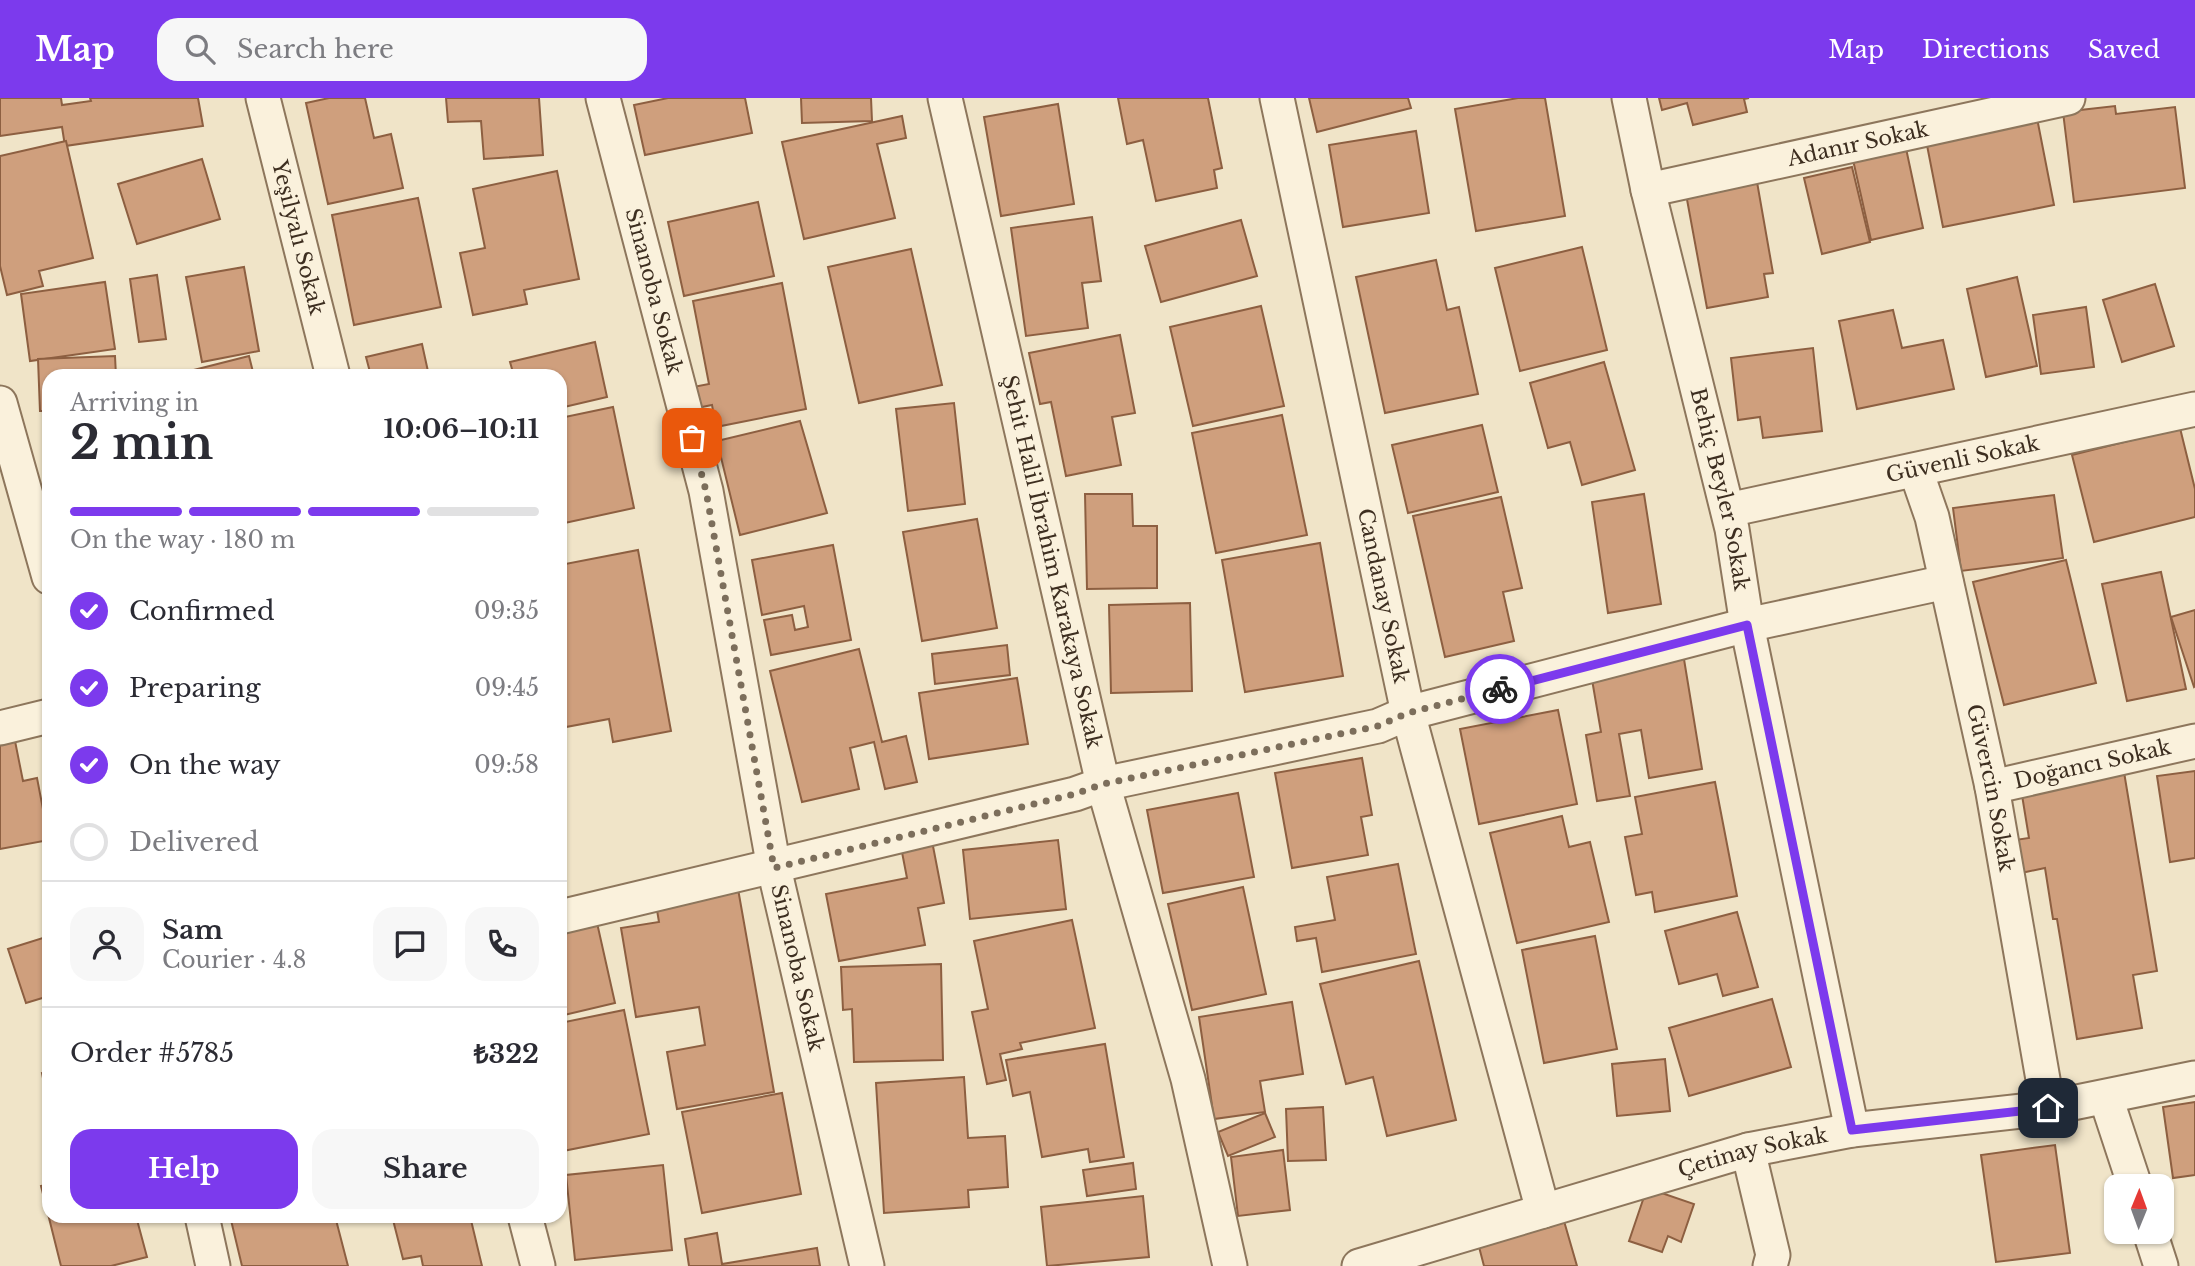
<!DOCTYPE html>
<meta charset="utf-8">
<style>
:root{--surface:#fff;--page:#f7f7f7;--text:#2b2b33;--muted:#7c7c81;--line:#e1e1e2;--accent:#7c3aed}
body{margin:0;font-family:"Libre Baskerville",serif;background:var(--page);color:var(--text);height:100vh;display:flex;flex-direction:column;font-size:26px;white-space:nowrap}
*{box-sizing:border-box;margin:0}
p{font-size:23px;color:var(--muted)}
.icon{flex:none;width:38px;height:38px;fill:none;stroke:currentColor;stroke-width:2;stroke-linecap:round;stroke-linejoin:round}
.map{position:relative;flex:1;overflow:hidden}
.side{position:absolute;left:42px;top:271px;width:525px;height:854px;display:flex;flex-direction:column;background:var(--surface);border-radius:21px;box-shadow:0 2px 5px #0004}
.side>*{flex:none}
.needle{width:46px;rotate:1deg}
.controls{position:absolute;left:2104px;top:1076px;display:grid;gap:14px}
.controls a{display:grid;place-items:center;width:70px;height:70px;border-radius:14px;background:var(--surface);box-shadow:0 2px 5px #0004;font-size:35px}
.pin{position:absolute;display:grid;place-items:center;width:60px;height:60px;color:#fff;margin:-30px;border-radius:14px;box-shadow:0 4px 10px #0006}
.courier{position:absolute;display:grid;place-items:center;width:70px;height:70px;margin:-35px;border:5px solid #7c3aed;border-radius:50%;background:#fff;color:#222;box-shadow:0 2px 9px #0007}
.headline em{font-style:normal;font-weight:800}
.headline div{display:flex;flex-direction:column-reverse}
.headline{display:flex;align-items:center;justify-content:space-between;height:119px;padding:0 28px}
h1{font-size:46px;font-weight:800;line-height:52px}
.bar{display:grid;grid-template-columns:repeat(4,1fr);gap:10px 7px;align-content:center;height:84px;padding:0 28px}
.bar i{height:9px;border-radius:5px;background:var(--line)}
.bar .active{background:var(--accent)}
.bar p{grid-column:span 4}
.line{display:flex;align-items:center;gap:18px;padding:0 28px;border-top:2px solid var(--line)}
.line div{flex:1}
.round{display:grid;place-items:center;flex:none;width:74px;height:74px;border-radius:21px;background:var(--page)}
ol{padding:0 28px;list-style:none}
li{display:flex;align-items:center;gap:21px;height:77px}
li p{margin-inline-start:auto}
li .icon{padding:7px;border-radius:50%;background:var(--accent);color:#fff;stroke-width:4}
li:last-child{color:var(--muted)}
li i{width:38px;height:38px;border:4px solid var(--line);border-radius:50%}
.primary-button{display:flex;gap:14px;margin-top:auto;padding:14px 28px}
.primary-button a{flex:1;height:80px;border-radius:21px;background:var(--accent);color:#fff;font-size:28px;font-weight:800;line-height:80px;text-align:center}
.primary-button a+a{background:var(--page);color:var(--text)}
header{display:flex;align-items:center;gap:42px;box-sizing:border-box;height:98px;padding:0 35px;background:var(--accent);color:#fff}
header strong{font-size:33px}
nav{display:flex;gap:38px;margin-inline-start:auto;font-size:24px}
.search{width:490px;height:63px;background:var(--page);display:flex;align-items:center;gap:18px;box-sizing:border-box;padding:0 24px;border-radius:21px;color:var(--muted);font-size:26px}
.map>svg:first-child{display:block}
</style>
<header>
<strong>Map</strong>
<div class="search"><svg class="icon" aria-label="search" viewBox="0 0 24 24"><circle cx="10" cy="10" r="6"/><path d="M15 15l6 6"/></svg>Search here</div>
<nav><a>Map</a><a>Directions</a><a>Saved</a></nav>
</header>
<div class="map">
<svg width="2195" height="1168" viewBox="0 0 2195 1168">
<rect width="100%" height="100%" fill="#f0e4c8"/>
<g fill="#cf9f7d" stroke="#8d5f41" stroke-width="2">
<polygon points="0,0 61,0 62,7 91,3 90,0 198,0 203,28 65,48 62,29 0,38"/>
<polygon points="329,0 365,0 374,40 391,36 403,90 328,106 306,5"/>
<polygon points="446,0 539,0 543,57 484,61 481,23 448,24"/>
<polygon points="668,0 745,0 752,35 645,57 634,7"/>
<polygon points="801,0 871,0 872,23 802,25"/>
<polygon points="1118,0 1208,0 1222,70 1214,72 1217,90 1156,103 1143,42 1127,46"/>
<polygon points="1309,0 1408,0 1411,10 1317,34"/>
<polygon points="1518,0 1545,0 1565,118 1476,133 1455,11"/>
<polygon points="1659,0 1749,0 1744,1 1747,14 1693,27 1687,5 1662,12"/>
<polygon points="1058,6 1074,106 1001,118 984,19"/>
<polygon points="2115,8 2116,16 2175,9 2185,90 2074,104 2063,14"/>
<polygon points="2036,15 2054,107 1943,129 1925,37"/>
<polygon points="902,18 906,40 877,46 895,120 804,141 782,44"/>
<polygon points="1416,33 1429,115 1343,129 1329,47"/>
<polygon points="1904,41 1923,130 1871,142 1851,53"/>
<polygon points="66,43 93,160 39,173 43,188 7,197 0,168 0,58"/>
<polygon points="202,61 220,121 137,146 118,86"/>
<polygon points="1852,69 1870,144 1822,156 1804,80"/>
<polygon points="557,73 579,181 524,192 527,206 473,217 460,155 485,150 473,91"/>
<polygon points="1757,84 1773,175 1764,176 1768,199 1707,210 1686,96"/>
<polygon points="418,100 441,209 354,227 332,117"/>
<polygon points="758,104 774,178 684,198 668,124"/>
<polygon points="1092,119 1101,183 1082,185 1088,230 1026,238 1011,130"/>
<polygon points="1241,122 1257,178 1161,204 1145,148"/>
<polygon points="1582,149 1607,252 1520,273 1495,170"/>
<polygon points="911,151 942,287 859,305 828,169"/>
<polygon points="1436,162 1447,212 1459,209 1478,296 1385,315 1356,179"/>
<polygon points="244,169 259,253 202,264 186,179"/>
<polygon points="157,177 166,241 139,244 130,181"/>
<polygon points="2017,179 2037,268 1986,279 1967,191"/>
<polygon points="105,184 115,251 30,263 21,196"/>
<polygon points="782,185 806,311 716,329 712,307 692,311 688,290 709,286 693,203"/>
<polygon points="2155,186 2174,248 2122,264 2103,202"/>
<polygon points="1261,208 1284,308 1193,328 1170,229"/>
<polygon points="2086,209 2094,269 2041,276 2033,217"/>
<polygon points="1893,212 1902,250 1943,242 1954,291 1857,311 1839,223"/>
<polygon points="1120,237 1135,315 1112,319 1121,367 1066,378 1051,304 1040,306 1029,255"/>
<polygon points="595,244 607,299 560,310 560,278 514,278 510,264"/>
<polygon points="422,246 429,278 371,278 366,259"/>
<polygon points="1813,250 1822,333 1763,340 1760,319 1738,322 1731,260"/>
<polygon points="115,258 116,278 49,278 49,313 40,313 38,261"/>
<polygon points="249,258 254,278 170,278"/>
<polygon points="1604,264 1635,372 1582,387 1570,344 1548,350 1530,285"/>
<polygon points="954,305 965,406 908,413 896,311"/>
<polygon points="613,309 634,410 560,426 560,320"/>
<polygon points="1282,317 1307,437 1216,455 1192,335"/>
<polygon points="800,323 827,415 740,437 717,343"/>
<polygon points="1482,327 1498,394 1408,415 1392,347"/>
<polygon points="2180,330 2195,391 2195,419 2094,444 2072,357"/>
<polygon points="1085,396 1132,396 1133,428 1157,428 1157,490 1087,491"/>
<polygon points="1644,396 1661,506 1608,515 1592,404"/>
<polygon points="2054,397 2063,460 1961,473 1953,410"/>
<polygon points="1501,399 1522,490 1503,494 1514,543 1445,559 1413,418"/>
<polygon points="977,421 997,530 922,543 903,434"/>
<polygon points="1320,445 1343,578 1245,594 1222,462"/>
<polygon points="833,447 851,542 771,557 764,522 792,517 795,532 808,529 804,508 762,517 752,462"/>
<polygon points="638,452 671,633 613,644 609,621 566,629 563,612 560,612 560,467"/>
<polygon points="2066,462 2096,585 2004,607 1973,484"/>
<polygon points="2161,474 2186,591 2127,603 2102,486"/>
<polygon points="1190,505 1192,593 1111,595 1109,507"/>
<polygon points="2195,512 2195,588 2194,589 2171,519"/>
<polygon points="1007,547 1010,577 935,586 932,556"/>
<polygon points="1682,549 1702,671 1649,680 1641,632 1619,636 1630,698 1597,703 1586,637 1601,634 1589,564"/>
<polygon points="859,551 882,644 906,638 917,684 885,691 874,644 850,650 859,691 802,704 770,573"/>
<polygon points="1017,580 1028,646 929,661 919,595"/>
<polygon points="1558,612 1577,706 1479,726 1460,631"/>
<polygon points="13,633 23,683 37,680 49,742 0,751 0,635"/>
<polygon points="1362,660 1372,717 1361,719 1368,757 1292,770 1275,675"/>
<polygon points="2195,673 2195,760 2170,764 2157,678"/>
<polygon points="2124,674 2157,873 2133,877 2142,930 2077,941 2057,821 2053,821 2045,770 2021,775 2015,742 2029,740 2021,691"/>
<polygon points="1715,684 1737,798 1655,814 1652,794 1636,797 1625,739 1642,736 1635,699"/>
<polygon points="1238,695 1254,779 1163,795 1147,712"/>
<polygon points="1562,718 1569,749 1590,744 1609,824 1517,845 1490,735"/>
<polygon points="1058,742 1066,811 970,821 963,752"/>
<polygon points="932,743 944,805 918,810 925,847 839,863 826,796 907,780 901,749"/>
<polygon points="1398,766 1416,856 1322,874 1316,840 1297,843 1295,829 1335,822 1327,779"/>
<polygon points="735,774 774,994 677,1011 667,954 705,947 699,909 636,919 621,830 659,824 653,788"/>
<polygon points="1243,789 1266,896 1192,912 1168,806"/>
<polygon points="593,807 615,905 560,918 560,815"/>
<polygon points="1737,814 1758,889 1723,898 1717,876 1679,886 1665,833"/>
<polygon points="1072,822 1095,930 1020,945 1022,951 1000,956 1006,982 987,986 972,914 988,911 974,843"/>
<polygon points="49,838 49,898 26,905 8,851"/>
<polygon points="1595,838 1617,951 1544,965 1522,852"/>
<polygon points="1419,863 1456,1022 1387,1038 1373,979 1346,986 1320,886"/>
<polygon points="941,866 943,962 854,964 852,911 843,912 841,869"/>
<polygon points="1772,901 1791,969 1689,998 1669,930"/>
<polygon points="1292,904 1303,976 1260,983 1265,1014 1214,1021 1199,919"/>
<polygon points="624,912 649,1036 563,1053 560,1037 560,925"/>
<polygon points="1105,946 1124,1059 1090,1064 1088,1051 1042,1059 1030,994 1013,998 1006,962"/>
<polygon points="1665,961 1670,1013 1617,1018 1612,966"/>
<polygon points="49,974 49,1011 42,975"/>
<polygon points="964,979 968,1040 1005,1038 1008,1089 968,1092 969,1109 884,1115 876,985"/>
<polygon points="782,995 801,1096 702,1115 682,1014"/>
<polygon points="2195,1004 2195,1077 2173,1080 2163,1009"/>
<polygon points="1323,1009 1326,1062 1288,1063 1286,1011"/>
<polygon points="1265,1015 1275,1039 1228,1058 1218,1034"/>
<polygon points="2055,1047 2070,1155 1996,1164 1981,1057"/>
<polygon points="1283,1052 1290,1112 1238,1118 1231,1059"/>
<polygon points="1133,1065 1136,1091 1087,1098 1083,1072"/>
<polygon points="663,1067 672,1152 575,1162 566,1077"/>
<polygon points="49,1086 49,1118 136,1118 147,1159 111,1168 61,1168 41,1088"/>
<polygon points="1647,1090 1694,1106 1681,1144 1668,1138 1662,1154 1629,1143"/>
<polygon points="1143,1098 1149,1159 1047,1168 1041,1109"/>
<polygon points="230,1118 335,1118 348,1168 242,1168"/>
<polygon points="392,1118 470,1118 482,1168 423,1168 421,1158 403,1161"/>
<polygon points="1564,1123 1577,1168 1484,1168 1478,1145"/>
<polygon points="717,1135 722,1166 817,1150 820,1168 689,1168 685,1141"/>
</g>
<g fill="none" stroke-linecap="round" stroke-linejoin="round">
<defs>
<g id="street">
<path id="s1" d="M263 0 333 278"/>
<path id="s2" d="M603 0 706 393 774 770 867 1168"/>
<path id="s3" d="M945 0 1103 686 1188 981 1230 1168"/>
<path id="s4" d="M1277 0 1408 615 1543 1113"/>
<path id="s5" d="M1629 0 1648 92 1732 431 1747 527 1852 1032"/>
<path id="s6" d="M1648 92 2068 0"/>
<polyline points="0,305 49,479"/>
<path id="s7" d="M1916 373 1932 419 1992 689 2048 1010"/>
<path id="s8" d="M1728 412 2195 311"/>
<polyline points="0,630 49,618"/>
<path id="s9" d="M1992 689 2195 643"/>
<polyline points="560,819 1075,696 1103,686 1378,628 1408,615 1747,527 1946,484"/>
<polyline points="2106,1000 2135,1088"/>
<polyline points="1748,1052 1773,1157 1770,1168"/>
<polyline points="202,1118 213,1168"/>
<polyline points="525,1118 538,1168"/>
<polyline points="2150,1134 2161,1168"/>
<path id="s10" d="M1359 1168 1748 1052 1852 1032 2048 1010 2195 980"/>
</g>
</defs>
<use href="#street" stroke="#8d765c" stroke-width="37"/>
<use href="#street" stroke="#faf1dc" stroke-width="33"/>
</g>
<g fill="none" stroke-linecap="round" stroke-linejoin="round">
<polyline stroke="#7c6e5b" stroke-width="7" stroke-dasharray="0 12.6" points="692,340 706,393 774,770 1075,696 1103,686 1378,628 1408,615 1500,591"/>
<polyline stroke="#7c3aed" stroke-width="9" points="1500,591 1747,527 1852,1032 2048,1010"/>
</g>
<g text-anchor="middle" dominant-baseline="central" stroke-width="5" stroke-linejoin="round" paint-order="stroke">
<g font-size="21" fill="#3d2e20" stroke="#f7eed8">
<text stroke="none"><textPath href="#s6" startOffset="215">Adanır Sokak</textPath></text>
<text stroke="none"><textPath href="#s1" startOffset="144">Yeşilyalı Sokak</textPath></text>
<text stroke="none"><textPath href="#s2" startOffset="200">Sinanoba Sokak</textPath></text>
<text stroke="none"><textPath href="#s8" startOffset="240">Güvenli Sokak</textPath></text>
<text stroke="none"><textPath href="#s5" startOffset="402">Behiç Beyler Sokak</textPath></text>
<text stroke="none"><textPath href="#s3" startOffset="476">Şehit Halil İbrahim Karakaya Sokak</textPath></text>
<text stroke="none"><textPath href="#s4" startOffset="509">Candanay Sokak</textPath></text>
<text stroke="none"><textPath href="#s9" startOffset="103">Doğancı Sokak</textPath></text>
<text stroke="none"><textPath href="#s7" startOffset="326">Güvercin Sokak</textPath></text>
<text stroke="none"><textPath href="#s2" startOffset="892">Sinanoba Sokak</textPath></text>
<text stroke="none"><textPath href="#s10" startOffset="410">Çetinay Sokak</textPath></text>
</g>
</g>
</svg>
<div class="controls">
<a><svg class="needle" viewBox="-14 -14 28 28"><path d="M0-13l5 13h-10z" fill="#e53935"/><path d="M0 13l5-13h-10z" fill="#7c7c81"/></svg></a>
</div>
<div class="pin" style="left:692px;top:340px;background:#ea580c"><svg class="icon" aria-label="bag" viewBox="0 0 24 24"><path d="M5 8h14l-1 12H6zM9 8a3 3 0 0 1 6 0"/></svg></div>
<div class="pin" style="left:2048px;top:1010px;background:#1f2937"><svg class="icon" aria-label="home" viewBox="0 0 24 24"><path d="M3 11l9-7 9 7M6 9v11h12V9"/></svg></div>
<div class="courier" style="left:1500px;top:591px"><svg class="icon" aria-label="bike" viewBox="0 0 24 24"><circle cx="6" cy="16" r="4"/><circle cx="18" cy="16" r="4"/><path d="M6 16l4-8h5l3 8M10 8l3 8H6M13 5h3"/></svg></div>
<section class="side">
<div class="headline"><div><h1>2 min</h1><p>Arriving in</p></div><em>10:06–10:11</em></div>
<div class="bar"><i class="active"></i><i class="active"></i><i class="active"></i><i></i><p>On the way · 180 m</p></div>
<ol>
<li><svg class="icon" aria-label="check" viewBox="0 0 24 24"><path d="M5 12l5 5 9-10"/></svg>Confirmed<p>09:35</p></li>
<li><svg class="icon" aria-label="check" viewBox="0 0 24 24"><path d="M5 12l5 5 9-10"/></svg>Preparing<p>09:45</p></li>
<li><svg class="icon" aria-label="check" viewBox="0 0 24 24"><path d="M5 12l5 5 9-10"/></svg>On the way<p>09:58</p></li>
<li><i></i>Delivered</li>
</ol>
<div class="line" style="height:126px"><a class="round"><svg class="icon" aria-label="person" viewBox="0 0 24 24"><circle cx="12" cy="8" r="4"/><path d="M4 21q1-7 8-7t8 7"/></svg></a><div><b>Sam</b><p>Courier · 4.8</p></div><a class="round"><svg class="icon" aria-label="chat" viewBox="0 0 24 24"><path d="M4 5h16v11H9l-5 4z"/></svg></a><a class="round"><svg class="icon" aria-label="phone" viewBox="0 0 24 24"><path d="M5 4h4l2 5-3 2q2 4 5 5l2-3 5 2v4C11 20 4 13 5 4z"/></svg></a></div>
<div class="line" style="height:91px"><div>Order #5785</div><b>₺322</b></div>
<div class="primary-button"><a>Help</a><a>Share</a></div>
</section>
</div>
